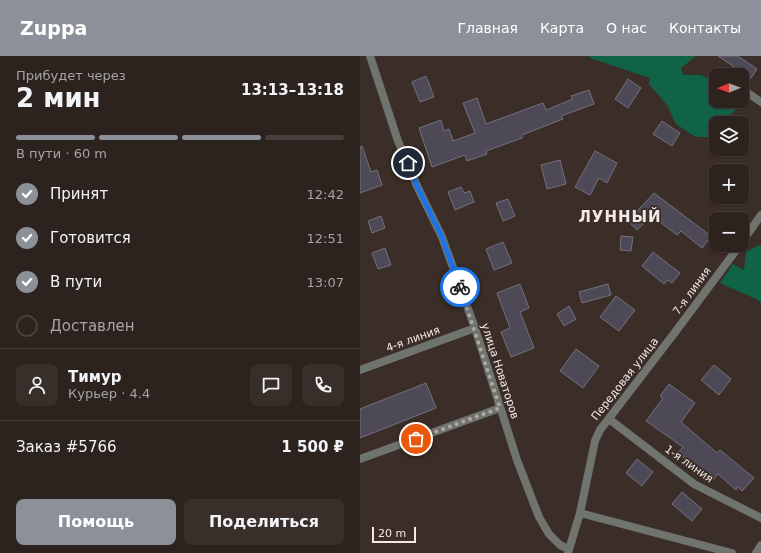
<!DOCTYPE html>
<html lang="ru">
<meta charset="utf-8">
<style>
:root{--surface:#2c221e;--page:#382f2b;--text:#f1f3f6;--muted:#a6a4a4;--line:#483f3c;--accent:#8c9099}
body{margin:0;font-family:"DejaVu Sans",sans-serif;background:var(--page);color:var(--text);height:100vh;display:flex;flex-direction:column;font-size:15px;white-space:nowrap}
*{box-sizing:border-box;margin:0}
p{font-size:13px;color:var(--muted)}
.icon{flex:none;width:22px;height:22px;fill:none;stroke:currentColor;stroke-width:2;stroke-linecap:round;stroke-linejoin:round}
.map{position:relative;flex:1;overflow:hidden}
.sheet{display:flex;flex-direction:column;background:var(--surface);width:360px}
.sheet>*{flex:none}
.needle{width:26px;rotate:269deg}
.tools{position:absolute;left:349px;top:12px;display:grid;gap:8px}
.tools a{display:grid;place-items:center;width:40px;height:40px;border-radius:8px;background:var(--surface);box-shadow:0 1px 3px #0004,0 0 0 1px var(--line);font-size:20px}
.scale{position:absolute;left:12px;bottom:10px;width:44px;box-sizing:border-box;padding-left:4px;border:2px solid #f2e8e5;border-top:0;font-size:11px;line-height:14px;white-space:nowrap;color:#f2e8e5;-webkit-text-stroke:3px #3b2d28;paint-order:stroke}
.pin{position:absolute;display:grid;place-items:center;width:34px;height:34px;color:#fff;margin:-17px;border:2px solid #fff;border-radius:50%;box-shadow:0 1px 4px #0007}
.courier{position:absolute;display:grid;place-items:center;width:40px;height:40px;margin:-20px;border:3px solid #1a73e8;border-radius:50%;background:#fff;color:#222;box-shadow:0 1px 5px #0007}
.overview em{font-style:normal;font-weight:700}
.overview div{display:flex;flex-direction:column-reverse}
.overview{display:flex;align-items:center;justify-content:space-between;height:68px;padding:0 16px}
h1{font-size:26px;font-weight:700;line-height:30px}
.bar{display:grid;grid-template-columns:repeat(4,1fr);gap:6px 4px;align-content:center;height:48px;padding:0 16px}
.bar i{height:5px;border-radius:3px;background:var(--line)}
.bar .current{background:var(--accent)}
.bar p{grid-column:span 4}
.line{display:flex;align-items:center;gap:10px;padding:0 16px;border-top:1px solid var(--line)}
.line div{flex:1}
.round{display:grid;place-items:center;flex:none;width:42px;height:42px;border-radius:8px;background:var(--page)}
ol{padding:0 16px;list-style:none}
li{display:flex;align-items:center;gap:12px;height:44px}
li p{margin-inline-start:auto}
li .icon{padding:4px;border-radius:50%;background:var(--accent);color:#fff;stroke-width:4}
li:last-child{color:var(--muted)}
li i{width:22px;height:22px;border:2px solid var(--line);border-radius:50%}
.button{display:flex;gap:8px;margin-top:auto;padding:8px 16px}
.button a{flex:1;height:46px;border-radius:8px;background:var(--accent);color:#fff;font-size:16px;font-weight:700;line-height:46px;text-align:center}
.button a+a{background:var(--page);color:var(--text)}
header{display:flex;align-items:center;gap:24px;box-sizing:border-box;height:56px;padding:0 20px;background:var(--accent);color:#fff}
header strong{font-size:19px}
nav{display:flex;gap:22px;margin-inline-start:auto;font-size:14px}
main{display:flex;flex:1;min-height:0}
.map>svg:first-child{display:block}
</style>
<header>
<strong>Zuppa</strong>
<nav><a>Главная</a><a>Карта</a><a>О нас</a><a>Контакты</a></nav>
</header>
<main>
<section class="sheet">
<div class="overview"><div><h1>2 мин</h1><p>Прибудет через</p></div><em>13:13–13:18</em></div>
<div class="bar"><i class="current"></i><i class="current"></i><i class="current"></i><i></i><p>В пути · 60 m</p></div>
<ol>
<li><svg class="icon" aria-label="check" viewBox="0 0 24 24"><path d="M5 12l5 5 9-10"/></svg>Принят<p>12:42</p></li>
<li><svg class="icon" aria-label="check" viewBox="0 0 24 24"><path d="M5 12l5 5 9-10"/></svg>Готовится<p>12:51</p></li>
<li><svg class="icon" aria-label="check" viewBox="0 0 24 24"><path d="M5 12l5 5 9-10"/></svg>В пути<p>13:07</p></li>
<li><i></i>Доставлен</li>
</ol>
<div class="line" style="height:72px"><a class="round"><svg class="icon" aria-label="person" viewBox="0 0 24 24"><circle cx="12" cy="8" r="4"/><path d="M4 21q1-7 8-7t8 7"/></svg></a><div><b>Тимур</b><p>Курьер · 4.4</p></div><a class="round"><svg class="icon" aria-label="chat" viewBox="0 0 24 24"><path d="M4 5h16v11H9l-5 4z"/></svg></a><a class="round"><svg class="icon" aria-label="phone" viewBox="0 0 24 24"><path d="M5 4h4l2 5-3 2q2 4 5 5l2-3 5 2v4C11 20 4 13 5 4z"/></svg></a></div>
<div class="line" style="height:52px"><div>Заказ #5766</div><b>1 500 ₽</b></div>
<div class="button"><a>Помощь</a><a>Поделиться</a></div>
</section>
<div class="map">
<svg width="401" height="497" viewBox="0 0 401 497">
<rect width="100%" height="100%" fill="#3b2d28"/>
<g fill="#106347">
<polygon points="228,0 336,0 321,12 323,19 341,19 356,26 356,45 376,45 376,53 362,67 356,67 356,74 350,81 339,81 334,80 316,68 307,49 289,28 290,22 233,3"/>
<polygon points="399,189 401,190 401,247 398,244 360,227 373,208 384,214 386,196"/>
</g>
<g fill="#4e4957" stroke="#74707e">
<polygon points="358,0 378,0 397,13 391,22"/>
<polygon points="66,20 74,41 60,46 52,26"/>
<polygon points="268,23 281,32 268,52 255,43"/>
<polygon points="229,34 234,48 201,60 203,63 162,79 162,82 126,95 127,98 107,105 105,99 72,111 59,72 81,64 84,75 89,73 93,85 115,77 103,47 117,42 126,68 183,47 186,54 213,43 211,40"/>
<polygon points="302,65 320,77 312,90 293,78"/>
<polygon points="2,90 11,116 17,114 22,129 0,137 0,91"/>
<polygon points="235,95 257,107 247,127 239,122 230,139 215,131"/>
<polygon points="200,104 206,128 187,133 181,109"/>
<polygon points="101,131 104,137 110,135 114,146 95,154 88,136"/>
<polygon points="294,137 351,180 342,192 321,175 317,179 292,160 277,174 268,165"/>
<polygon points="148,143 155,160 143,165 136,147"/>
<polygon points="21,160 25,172 12,177 8,165"/>
<polygon points="261,180 273,181 271,195 260,194"/>
<polygon points="143,186 152,207 134,214 126,193"/>
<polygon points="25,192 31,209 18,213 12,197"/>
<polygon points="293,196 320,217 312,227 308,224 304,228 282,210"/>
<polygon points="160,228 169,252 160,256 174,292 151,301 141,276 150,272 137,237"/>
<polygon points="248,228 251,239 222,247 219,236"/>
<polygon points="256,240 275,254 259,275 240,261"/>
<polygon points="209,250 216,263 204,270 197,258"/>
<polygon points="216,293 239,310 223,332 200,315"/>
<polygon points="354,309 371,323 359,339 341,324"/>
<polygon points="66,327 76,352 0,382 0,353"/>
<polygon points="309,328 335,347 321,366 357,397 360,394 394,422 382,435 378,431 376,434 358,418 352,425 318,397 323,391 286,365 303,342 300,340"/>
<polygon points="277,403 293,416 282,430 266,417"/>
<polygon points="322,436 342,453 332,465 312,448"/>
</g>
<g fill="none" stroke-linecap="round" stroke-linejoin="round">
<g stroke="#6f746e" stroke-width="8">
<polyline points="10,0 38,85 57,130 82,181 115,272 157,404 179,461 189,478 200,489 209,493"/>
<polyline points="382,33 401,46"/>
<polyline points="382,186 401,159"/>
<polyline points="0,314 115,272"/>
<polyline points="249,363 334,428 401,462"/>
<polyline points="0,403 140,352"/>
<polyline points="220,457 372,497"/>
<polyline points="208,497 220,457 235,385 240,374 316,275 380,189"/>
<polyline points="396,497 401,489"/>
</g>
</g>
<g fill="none" stroke-linecap="round" stroke-linejoin="round">
<polyline stroke="#b2a7a3" stroke-width="4" stroke-dasharray="0 7.2" points="56,383 140,352 100,231"/>
<polyline stroke="#1a73e8" stroke-width="5" points="48,107 57,130 82,181 100,231"/>
</g>
<g text-anchor="middle" dominant-baseline="central" stroke-width="3.5" stroke-linejoin="round" paint-order="stroke">
<g font-size="11" fill="#f2e8e5" stroke="#3b2d28">
<text transform="translate(332 235) rotate(-54)">7-я линия</text>
<text transform="translate(53 283) rotate(-20)">4-я линия</text>
<text transform="translate(140 315) rotate(72)">улица Новаторов</text>
<text transform="translate(265 323) rotate(-52)">Передовая улица</text>
<text transform="translate(329 408) rotate(35)">1-я линия</text>
</g>
<g font-size="15" font-weight="bold" letter-spacing="1" fill="#f2e8e5" stroke="#3b2d28">
<text x="260" y="161">ЛУННЫЙ</text>
</g>
</g>
</svg>
<div class="tools">
<a><svg class="needle" viewBox="-14 -14 28 28"><path d="M0-13l5 13h-10z" fill="#e53935"/><path d="M0 13l5-13h-10z" fill="#a6a4a4"/></svg></a>
<a><svg class="icon" aria-label="layers" viewBox="0 0 24 24"><path d="M12 4l9 5-9 5-9-5zM3 14l9 5 9-5"/></svg></a>
<a>+</a>
<a>−</a>
</div>
<div class="scale">20 m</div>
<div class="pin" style="left:56px;top:383px;background:#ea580c"><svg class="icon" aria-label="bag" viewBox="0 0 24 24"><path d="M5 8h14l-1 12H6zM9 8a3 3 0 0 1 6 0"/></svg></div>
<div class="pin" style="left:48px;top:107px;background:#1f2937"><svg class="icon" aria-label="home" viewBox="0 0 24 24"><path d="M3 11l9-7 9 7M6 9v11h12V9"/></svg></div>
<div class="courier" style="left:100px;top:231px"><svg class="icon" aria-label="bike" viewBox="0 0 24 24"><circle cx="6" cy="16" r="4"/><circle cx="18" cy="16" r="4"/><path d="M6 16l4-8h5l3 8M10 8l3 8H6M13 5h3"/></svg></div>
</div>
</main>
